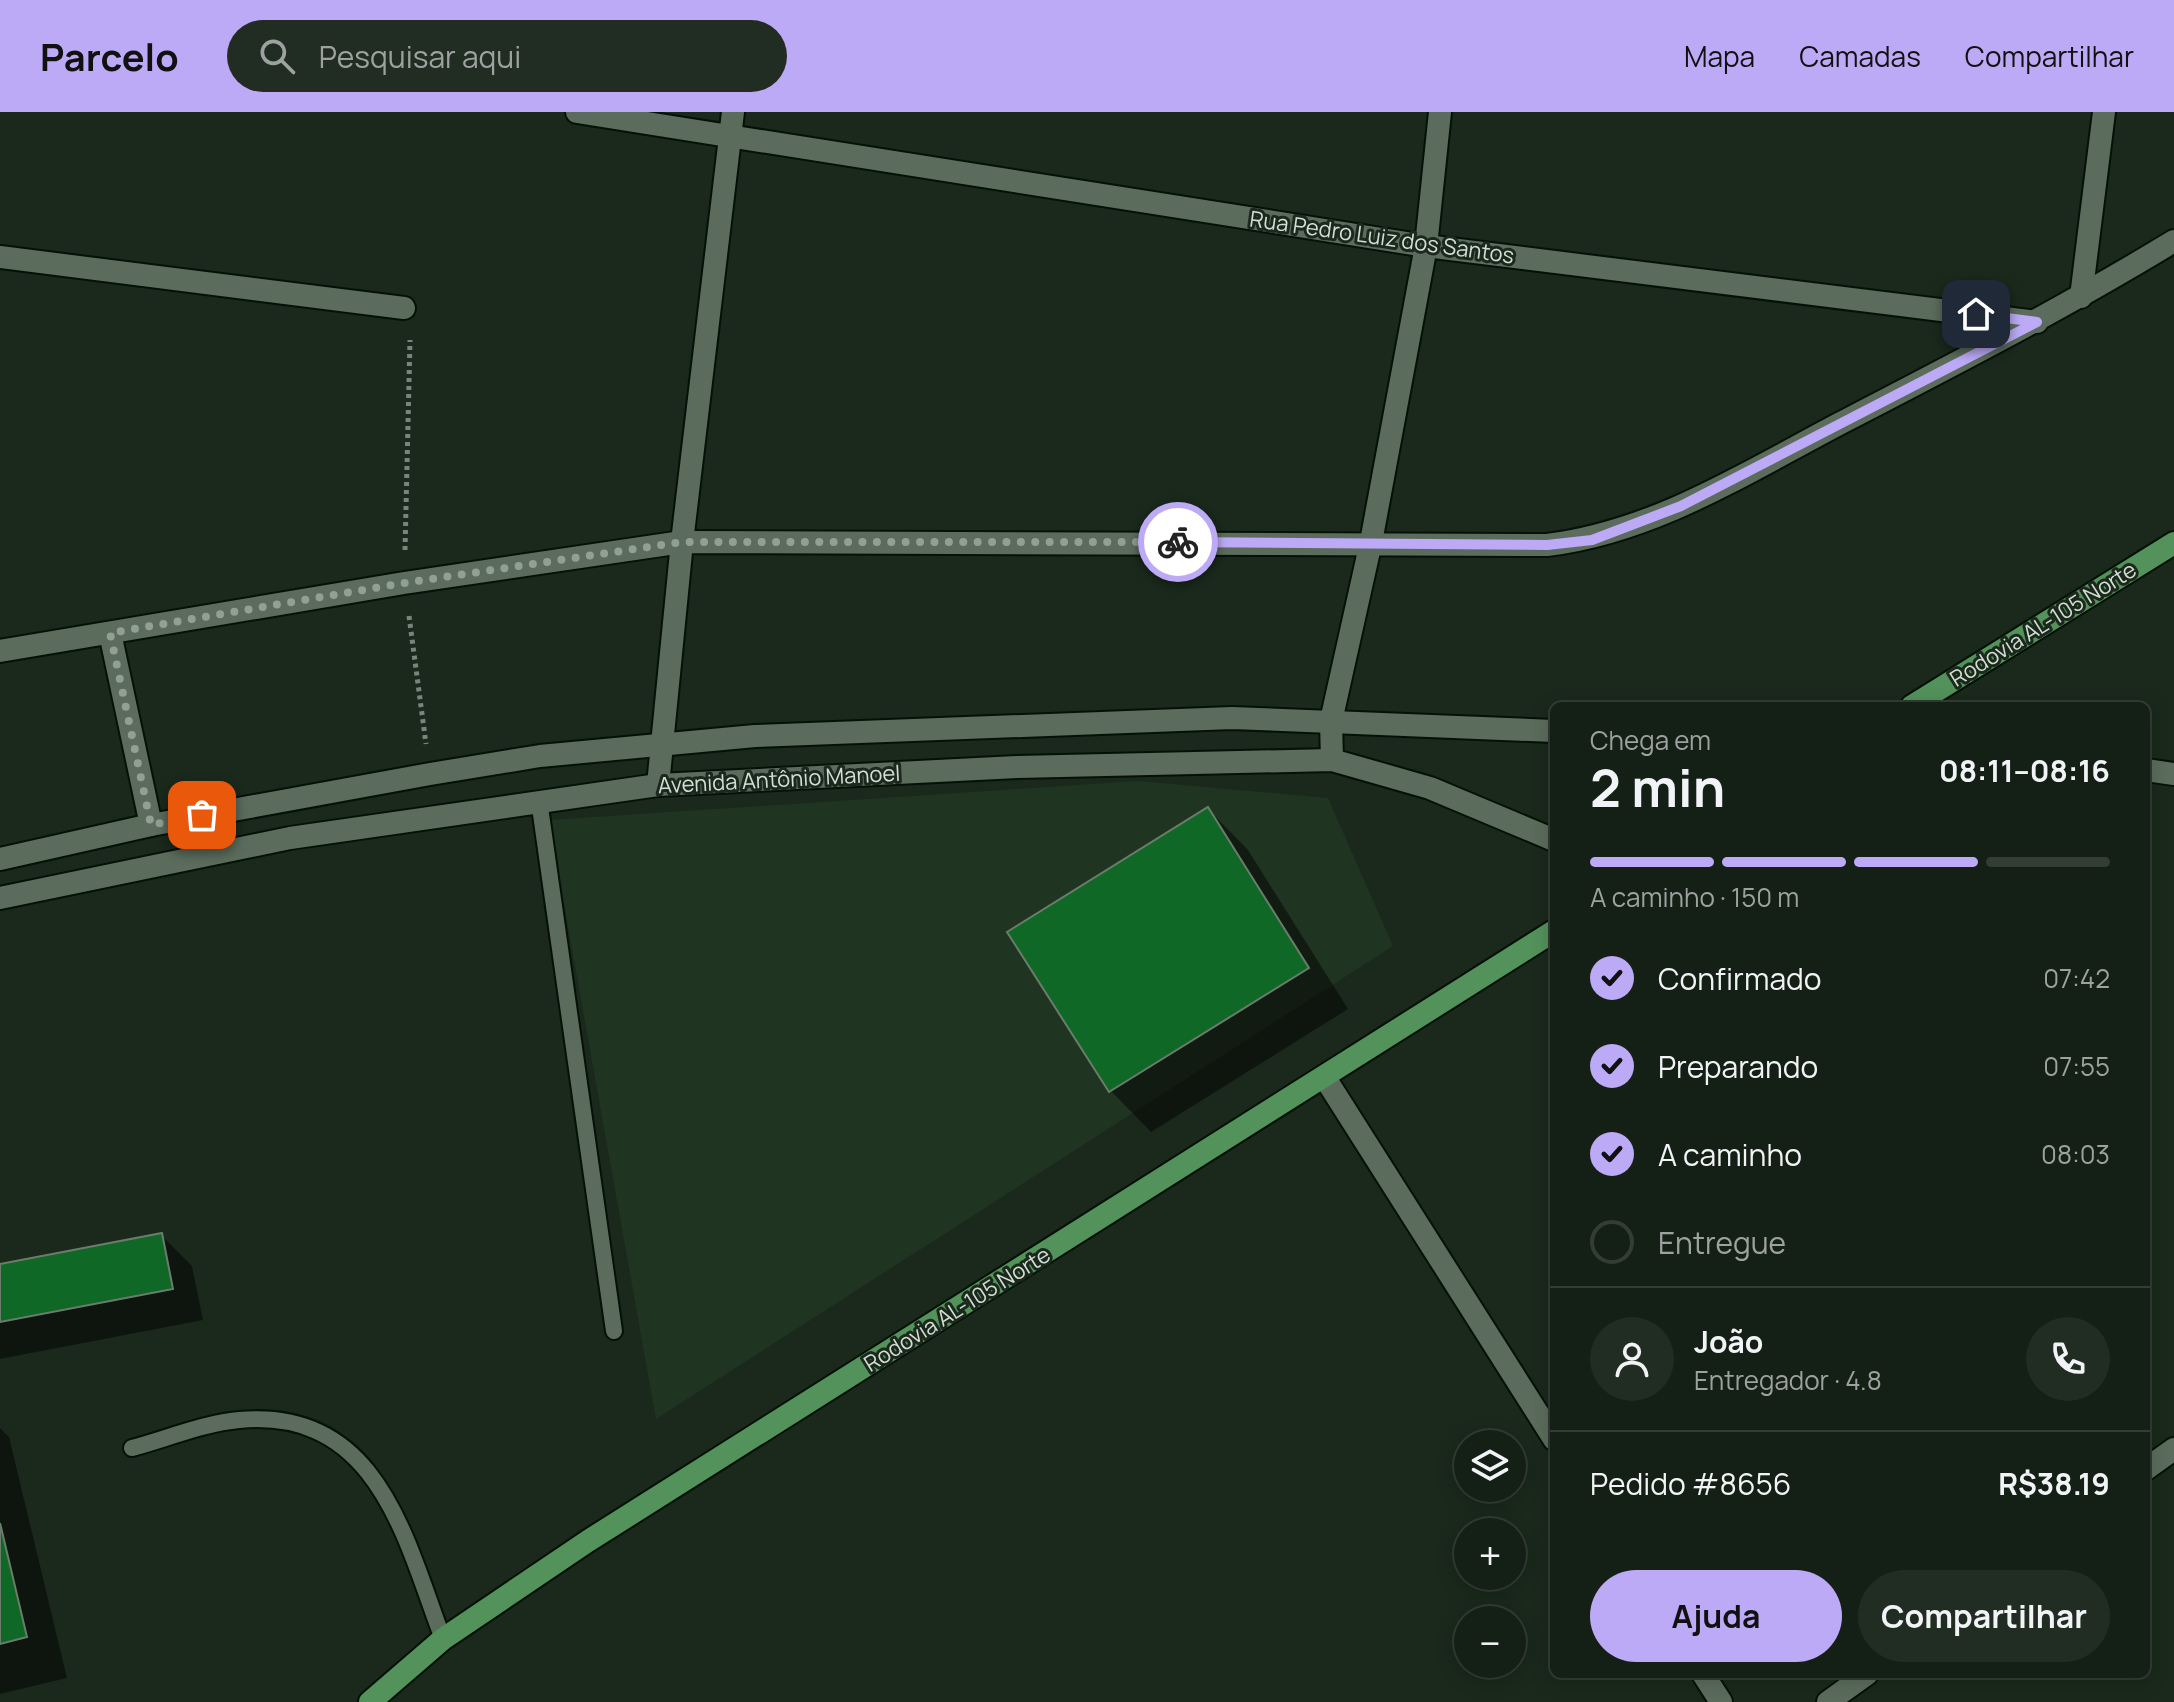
<!DOCTYPE html>
<html lang="pt">
<meta charset="utf-8">
<style>
:root{--surface:#141f15;--page:#212c22;--text:#f1f3f6;--muted:#9da2a0;--line:#333d34;--accent:#bcaaf6}
body{margin:0;font-family:Manrope,sans-serif;background:var(--page);color:var(--text);height:100vh;display:flex;flex-direction:column;font-size:30px;white-space:nowrap}
*{box-sizing:border-box;margin:0}
p{font-size:26px;color:var(--muted)}
.icon{flex:none;width:44px;height:44px;fill:none;stroke:currentColor;stroke-width:2;stroke-linecap:round;stroke-linejoin:round}
.map{position:relative;flex:1;overflow:hidden}
.side{position:absolute;left:1550px;top:590px;width:600px;height:976px;display:flex;flex-direction:column;background:var(--surface);border-radius:12px;box-shadow:0 4px 20px #0003,0 0 0 2px var(--line)}
.side>*{flex:none}
.fabs{position:absolute;left:1454px;top:1318px;display:grid;gap:16px}
.fabs a{display:grid;place-items:center;width:72px;height:72px;border-radius:50%;background:var(--surface);box-shadow:0 4px 20px #0003,0 0 0 2px var(--line);font-size:40px}
.pin{position:absolute;display:grid;place-items:center;width:68px;height:68px;color:#fff;margin:-34px;border-radius:16px;box-shadow:0 4px 12px #0006}
.courier{position:absolute;display:grid;place-items:center;width:80px;height:80px;margin:-40px;border:6px solid #bcaaf6;border-radius:50%;background:#fff;color:#222;box-shadow:0 2px 10px #0007}
.headline em{font-style:normal;font-weight:700}
.headline div{display:flex;flex-direction:column-reverse}
.headline{display:flex;align-items:center;justify-content:space-between;height:136px;padding:0 40px}
h1{font-size:52px;font-weight:700;line-height:60px}
.bar{display:grid;grid-template-columns:repeat(4,1fr);gap:12px 8px;align-content:center;height:96px;padding:0 40px}
.bar i{height:10px;border-radius:6px;background:var(--line)}
.bar .current{background:var(--accent)}
.bar p{grid-column:span 4}
.line{display:flex;align-items:center;gap:20px;padding:0 40px;border-top:2px solid var(--line)}
.line div{flex:1}
.round{display:grid;place-items:center;flex:none;width:84px;height:84px;border-radius:42px;background:var(--page)}
ol{padding:0 40px;list-style:none}
li{display:flex;align-items:center;gap:24px;height:88px}
li p{margin-inline-start:auto}
li .icon{padding:8px;border-radius:50%;background:var(--accent);color:#111;stroke-width:4}
li:last-child{color:var(--muted)}
li i{width:44px;height:44px;border:4px solid var(--line);border-radius:50%}
.action{display:flex;gap:16px;margin-top:auto;padding:16px 40px}
.action a{flex:1;height:92px;border-radius:48px;background:var(--accent);color:#111;font-size:32px;font-weight:700;line-height:92px;text-align:center}
.action a+a{background:var(--page);color:var(--text)}
header{display:flex;align-items:center;gap:48px;box-sizing:border-box;height:112px;padding:0 40px;background:var(--accent);color:#111}
header strong{font-size:38px}
nav{display:flex;gap:44px;margin-inline-start:auto;font-size:28px}
.search{width:560px;height:72px;background:var(--page);display:flex;align-items:center;gap:20px;box-sizing:border-box;padding:0 28px;border-radius:44px;color:var(--muted);font-size:30px}
.map>svg:first-child{display:block}
</style>
<header>
<strong>Parcelo</strong>
<div class="search"><svg class="icon" aria-label="search" viewBox="0 0 24 24"><circle cx="10" cy="10" r="6"/><path d="M15 15l6 6"/></svg>Pesquisar aqui</div>
<nav><a>Mapa</a><a>Camadas</a><a>Compartilhar</a></nav>
</header>
<div class="map">
<svg width="2174" height="1590" viewBox="0 0 2174 1590">
<rect width="100%" height="100%" fill="#1a291c"/>
<polygon fill="#203422" points="1138,669 1328,686 1393,834 656,1307 549,708"/>
<g fill="#0007">
<polygon points="1208,697 1248,738 1348,897 1151,1020 1111,979 1010,820"/>
<polygon points="161,1123 192,1154 203,1208 0,1247 0,1154"/>
<polygon points="0,1316 9,1325 67,1566 0,1582"/>
</g>
<g fill="#106826" stroke="#6b7c6c" stroke-width="2">
<polygon points="1208,695 1309,856 1109,980 1007,820"/>
<polygon points="162,1121 173,1177 0,1210 0,1152"/>
<polygon points="0,1411 27,1525 0,1532"/>
</g>
<g fill="none" stroke-linecap="round" stroke-linejoin="round">
<defs>
<g id="service">
<polyline points="539,688 614,1219"/>
<path d="M132 1336C166 1327 204 1311 239 1308 378 1295 405 1427 443 1527"/>
</g>
<g id="minor">
<polyline points="577,0 1426,134 2037,210"/>
<polyline points="0,145 404,196"/>
<polyline points="2081,185 2104,0"/>
<polyline points="110,521 151,713"/>
<path d="M0 539 404 471 682 430 1547 433C1653 420 1744 362 1837 313 1951 254 2064 196 2174 129"/>
<polyline points="1332,648 1331,609 1371,430 1426,134 1440,0"/>
<polyline points="2146,658 2174,662"/>
<polyline points="658,673 682,430 733,0"/>
<polyline points="1325,966 1554,1327"/>
<polyline points="2146,1357 2174,1337"/>
<polyline points="1703,1562 1721,1590"/>
<polyline points="1828,1590 1867,1562"/>
</g>
<g id="tertiary">
<polyline points="0,747 151,713 430,662 540,644 755,624 1232,606 1554,619"/>
<polyline points="0,786 290,726 658,673 1017,655 1332,648 1430,676 1554,728"/>
</g>
<g id="primary">
<polyline points="1912,594 2174,431"/>
<polyline points="370,1590 443,1527 588,1429 1554,819"/>
</g>
</defs>
<use href="#service" stroke="#051106" stroke-width="20"/>
<use href="#minor" stroke="#051106" stroke-width="26"/>
<use href="#tertiary" stroke="#051106" stroke-width="26"/>
<use href="#primary" stroke="#051106" stroke-width="26"/>
<g stroke="#79857a" stroke-width="5" stroke-dasharray="4 4" stroke-linecap="butt">
<polyline points="405,438 410,228"/>
<polyline points="409,504 426,632"/>
</g>
<use href="#service" stroke="#5b6c5c" stroke-width="16"/>
<use href="#minor" stroke="#5b6c5c" stroke-width="22"/>
<use href="#tertiary" stroke="#5b6c5c" stroke-width="22"/>
<use href="#primary" stroke="#53925b" stroke-width="22"/>
</g>
<g fill="none" stroke-linecap="round" stroke-linejoin="round">
<polyline stroke="#939e94" stroke-width="8" stroke-dasharray="0 14.4" points="202,703 151,713 110,521 404,471 682,430 1178,430"/>
<polyline stroke="#bcaaf6" stroke-width="10" points="1178,430 1547,433 1592,428 1681,394 2037,210 1976,202"/>
</g>
<g text-anchor="middle" dominant-baseline="central" stroke-width="6" stroke-linejoin="round" paint-order="stroke">
<g font-size="22" fill="#d4ddd5" stroke="#1a291c">
<text transform="translate(1382 125) rotate(8)">Rua Pedro Luiz dos Santos</text>
<text transform="translate(2043 512) rotate(-32)">Rodovia AL-105 Norte</text>
<text transform="translate(779 667) rotate(-3)">Avenida Antônio Manoel</text>
<text transform="translate(957 1197) rotate(-32)">Rodovia AL-105 Norte</text>
</g>
</g>
</svg>
<div class="fabs">
<a><svg class="icon" aria-label="layers" viewBox="0 0 24 24"><path d="M12 4l9 5-9 5-9-5zM3 14l9 5 9-5"/></svg></a>
<a>+</a>
<a>−</a>
</div>
<div class="pin" style="left:202px;top:703px;background:#ea580c"><svg class="icon" aria-label="bag" viewBox="0 0 24 24"><path d="M5 8h14l-1 12H6zM9 8a3 3 0 0 1 6 0"/></svg></div>
<div class="pin" style="left:1976px;top:202px;background:#1f2937"><svg class="icon" aria-label="home" viewBox="0 0 24 24"><path d="M3 11l9-7 9 7M6 9v11h12V9"/></svg></div>
<div class="courier" style="left:1178px;top:430px"><svg class="icon" aria-label="bike" viewBox="0 0 24 24"><circle cx="6" cy="16" r="4"/><circle cx="18" cy="16" r="4"/><path d="M6 16l4-8h5l3 8M10 8l3 8H6M13 5h3"/></svg></div>
<section class="side">
<div class="headline"><div><h1>2 min</h1><p>Chega em</p></div><em>08:11–08:16</em></div>
<div class="bar"><i class="current"></i><i class="current"></i><i class="current"></i><i></i><p>A caminho · 150 m</p></div>
<ol>
<li><svg class="icon" aria-label="check" viewBox="0 0 24 24"><path d="M5 12l5 5 9-10"/></svg>Confirmado<p>07:42</p></li>
<li><svg class="icon" aria-label="check" viewBox="0 0 24 24"><path d="M5 12l5 5 9-10"/></svg>Preparando<p>07:55</p></li>
<li><svg class="icon" aria-label="check" viewBox="0 0 24 24"><path d="M5 12l5 5 9-10"/></svg>A caminho<p>08:03</p></li>
<li><i></i>Entregue</li>
</ol>
<div class="line" style="height:144px"><a class="round"><svg class="icon" aria-label="person" viewBox="0 0 24 24"><circle cx="12" cy="8" r="4"/><path d="M4 21q1-7 8-7t8 7"/></svg></a><div><b>João</b><p>Entregador · 4.8</p></div><a class="round"><svg class="icon" aria-label="phone" viewBox="0 0 24 24"><path d="M5 4h4l2 5-3 2q2 4 5 5l2-3 5 2v4C11 20 4 13 5 4z"/></svg></a></div>
<div class="line" style="height:104px"><div>Pedido #8656</div><b>R$38.19</b></div>
<div class="action"><a>Ajuda</a><a>Compartilhar</a></div>
</section>
</div>
